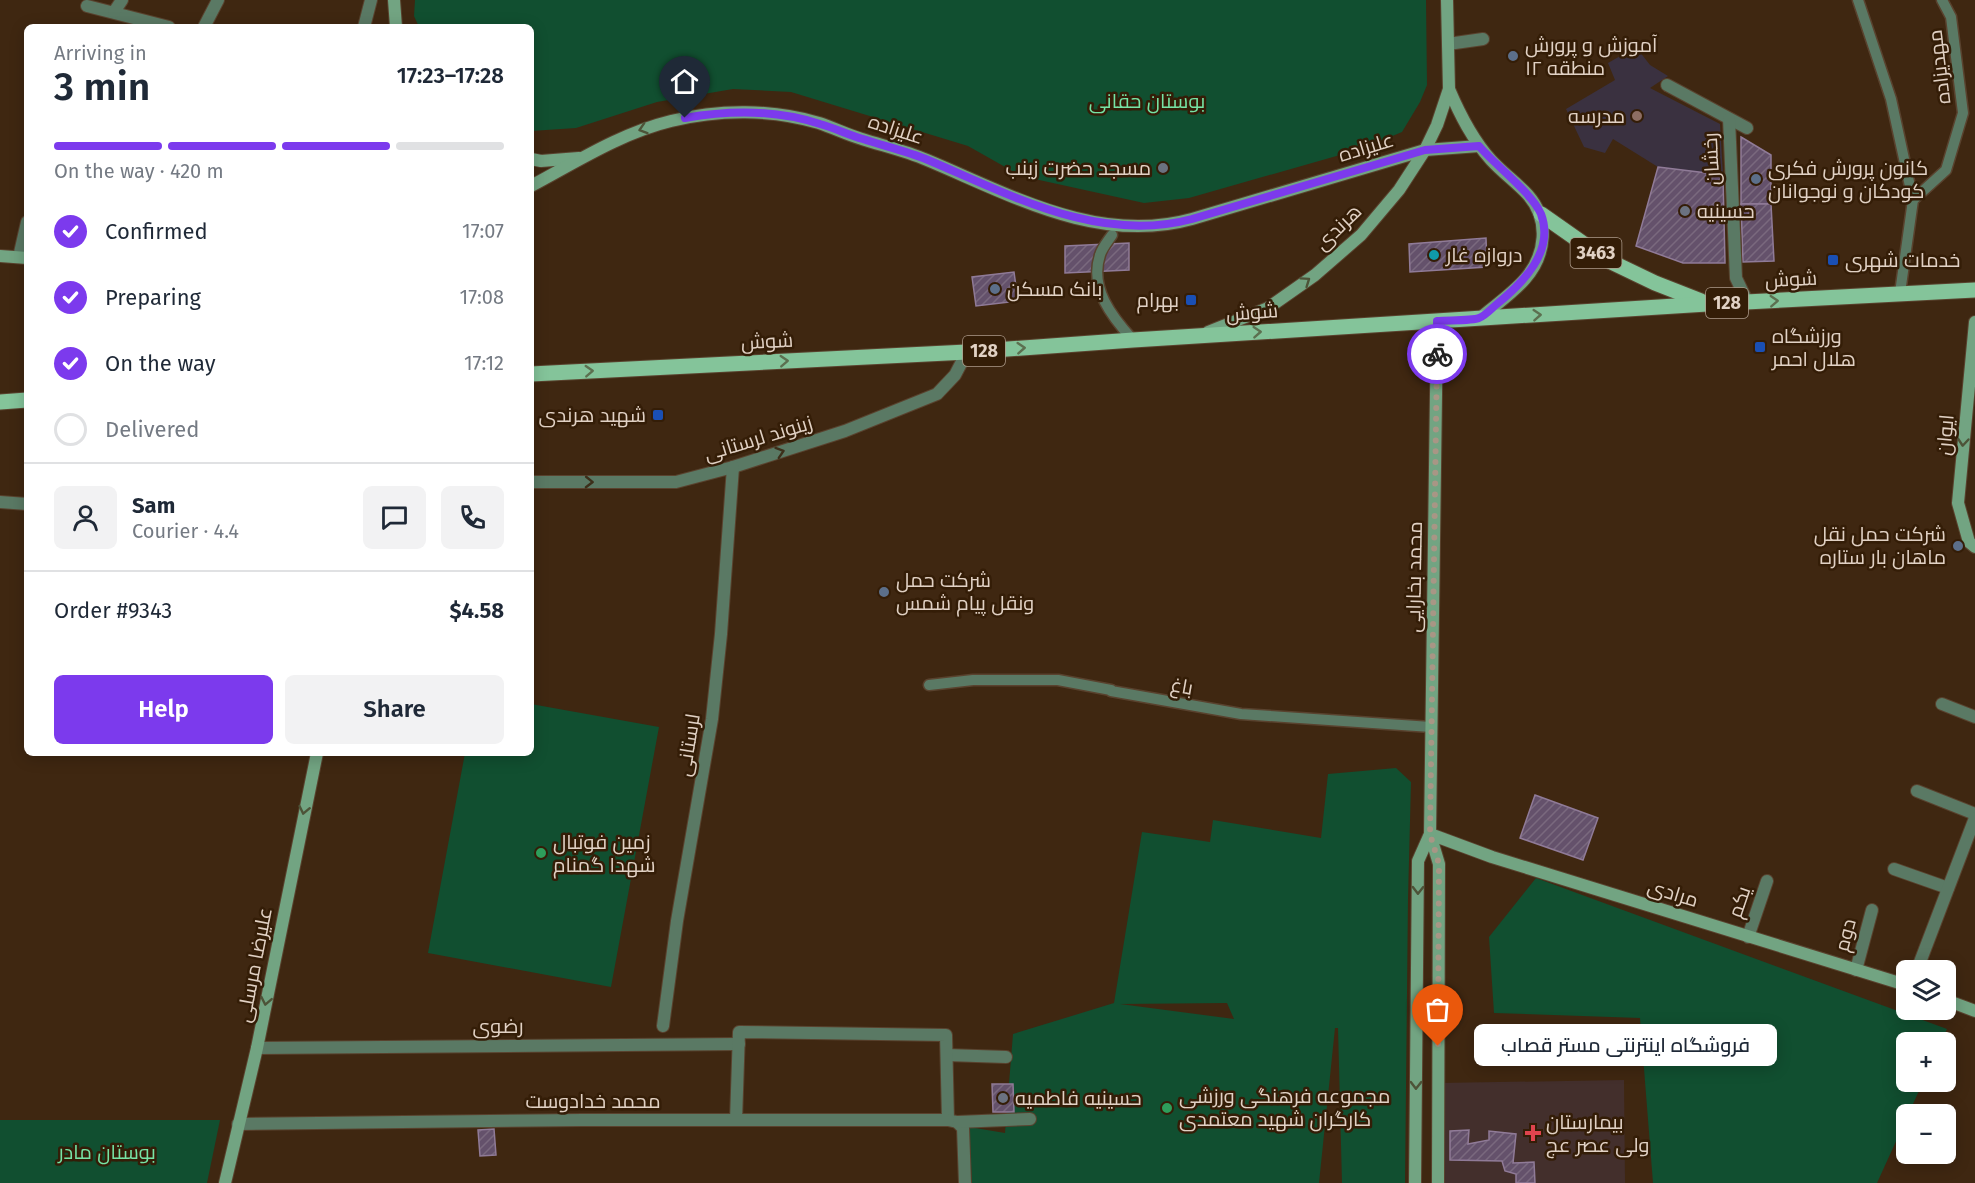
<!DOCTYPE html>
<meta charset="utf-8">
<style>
:root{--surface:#fff;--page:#f2f2f3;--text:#1f2937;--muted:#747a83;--line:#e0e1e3;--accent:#7c3aed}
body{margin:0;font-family:"Fira Sans",Cairo,sans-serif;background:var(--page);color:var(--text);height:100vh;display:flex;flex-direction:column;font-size:22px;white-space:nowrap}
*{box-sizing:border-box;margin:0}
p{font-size:20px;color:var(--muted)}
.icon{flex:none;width:33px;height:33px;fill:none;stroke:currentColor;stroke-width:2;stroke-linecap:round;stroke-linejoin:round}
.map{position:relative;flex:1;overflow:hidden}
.sheet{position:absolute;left:24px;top:24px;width:510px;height:732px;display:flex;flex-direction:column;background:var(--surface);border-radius:9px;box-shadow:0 3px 15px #0003}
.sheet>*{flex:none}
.fabs{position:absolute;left:1896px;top:960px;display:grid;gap:12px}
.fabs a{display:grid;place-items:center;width:60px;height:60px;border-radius:9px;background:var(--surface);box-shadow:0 3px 15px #0003;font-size:30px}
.pin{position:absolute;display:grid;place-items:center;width:51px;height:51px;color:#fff;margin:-62px -26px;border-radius:50% 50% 50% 0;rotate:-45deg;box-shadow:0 0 6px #0007}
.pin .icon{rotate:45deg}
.courier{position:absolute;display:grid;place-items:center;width:60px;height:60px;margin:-30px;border:4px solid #7c3aed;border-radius:50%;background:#fff;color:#222;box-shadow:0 2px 8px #0007}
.bubble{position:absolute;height:42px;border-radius:9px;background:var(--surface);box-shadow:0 3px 15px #0003;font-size:20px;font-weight:600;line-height:42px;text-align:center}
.overview em{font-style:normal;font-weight:600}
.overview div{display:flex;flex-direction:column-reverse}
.overview{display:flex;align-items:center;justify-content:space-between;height:102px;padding:0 30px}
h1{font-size:39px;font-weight:600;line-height:45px}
.bar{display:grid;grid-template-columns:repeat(4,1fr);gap:9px 6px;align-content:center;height:72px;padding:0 30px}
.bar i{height:8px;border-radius:4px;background:var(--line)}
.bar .active{background:var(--accent)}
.bar p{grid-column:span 4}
.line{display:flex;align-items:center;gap:15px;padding:0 30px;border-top:2px solid var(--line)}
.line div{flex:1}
.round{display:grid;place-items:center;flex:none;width:63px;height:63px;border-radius:9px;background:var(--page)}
ol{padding:0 30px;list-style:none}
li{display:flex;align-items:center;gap:18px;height:66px}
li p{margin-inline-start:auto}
li .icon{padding:6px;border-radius:50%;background:var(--accent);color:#fff;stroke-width:4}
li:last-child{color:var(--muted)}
li i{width:33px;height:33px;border:3px solid var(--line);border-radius:50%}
.cta{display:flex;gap:12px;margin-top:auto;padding:12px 30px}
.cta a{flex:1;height:69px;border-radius:9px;background:var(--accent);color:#fff;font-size:24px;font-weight:600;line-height:69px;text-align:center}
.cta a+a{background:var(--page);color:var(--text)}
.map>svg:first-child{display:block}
</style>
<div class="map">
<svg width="1975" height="1183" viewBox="0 0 1975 1183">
<defs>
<pattern id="building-hatch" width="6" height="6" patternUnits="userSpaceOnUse" patternTransform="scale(1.5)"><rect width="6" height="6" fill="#64516b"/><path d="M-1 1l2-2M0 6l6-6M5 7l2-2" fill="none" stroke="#7a697e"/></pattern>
</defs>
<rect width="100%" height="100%" fill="#3f2711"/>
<polygon fill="#3a3140" points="1636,47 1650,65 1668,76 1650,88 1720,124 1723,175 1658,167 1613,139 1605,153 1584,147 1566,109 1615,80 1608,63"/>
<polygon fill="#432f2c" points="1624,1080 1625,1183 1442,1183 1440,1083"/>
<g fill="#114f30" fill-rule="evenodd">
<polygon points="415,0 1426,0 1427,85 1420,102 1402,132 1361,149 1189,198 1144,203 1021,176 968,146 791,92 733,89 657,102 576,128 531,131 531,27 419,27 414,16"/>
<polygon points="531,704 659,727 611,987 428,953 465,753 531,753"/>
<path d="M1396 768 1411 782 1408 899 1405 1183H1342L1338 1028H1335L1319 1183H972L969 1127 1005 1133 1013 1034 1114 1003 1142 832 1210 842 1213 820 1321 838 1328 774ZM1227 1003 1234 1019 1120 1004Z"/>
<polygon points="1536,878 1947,1029 1941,1042 1906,1042 1906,1082 1923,1082 1877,1183 1653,1183 1640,1018 1494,1013 1489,937"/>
<polygon points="0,1120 220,1120 207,1183 0,1183"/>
</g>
<g fill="url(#building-hatch)" stroke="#907b98" stroke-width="1.5">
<polygon points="1741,137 1771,155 1771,204 1741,204"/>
<polygon points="1658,167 1723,175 1725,263 1683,263 1636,246"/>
<polygon points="1741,204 1771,204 1774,261 1743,262"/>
<polygon points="1486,238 1487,267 1410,272 1409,244"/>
<polygon points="1129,243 1129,270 1065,273 1065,246"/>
<polygon points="1014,272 1018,301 976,306 972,277"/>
<polygon points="1535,795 1598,818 1583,860 1520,838"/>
<polygon points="992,1084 1013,1084 1014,1112 993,1112"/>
<polygon points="494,1129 496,1155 480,1156 478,1130"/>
<polygon points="1469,1130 1468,1144 1489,1140 1489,1131 1516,1134 1513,1163 1534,1162 1535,1183 1516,1183 1516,1174 1505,1171 1502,1161 1450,1160 1450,1131"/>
</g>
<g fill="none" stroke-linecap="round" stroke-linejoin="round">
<defs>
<g id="lane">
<polyline points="1858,0 1891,99 1913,200"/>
<path d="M1112 235C1108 241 1102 248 1100 255 1089 288 1112 317 1133 340"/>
<polyline points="1900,293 1913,200 1946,170 1963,113 1951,17 1942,0"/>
<polyline points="929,685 973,680 1058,680 1111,690 1111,691 1241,714 1431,727"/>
</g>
<g id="street">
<polyline points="87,6 169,27"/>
<polyline points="114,12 122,0"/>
<polyline points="204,27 218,0"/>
<polyline points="364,27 371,0"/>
<polyline points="1448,44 1483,39"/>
<polyline points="1667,85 1747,128"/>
<polyline points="1729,119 1736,278 1748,303"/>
<polyline points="19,257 27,222"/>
<polyline points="531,482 676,482 733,467 845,431 937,394 955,375 967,352"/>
<polyline points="0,502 27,504"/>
<polyline points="1942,704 1975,717"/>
<polyline points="1917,791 1975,814"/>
<polyline points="1894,869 1948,888"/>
<polyline points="1748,937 1767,881"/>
<polyline points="1856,970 1872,910"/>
<polyline points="1917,970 1975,818"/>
<polyline points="663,1026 677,921 712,719 721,634 733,467"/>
<polyline points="257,1048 739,1044"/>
<polyline points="947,1055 1006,1057"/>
<polyline points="736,1120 739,1032 946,1035 948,1120 957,1122 963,1128 965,1183"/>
<polyline points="957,1122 1030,1119"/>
<polyline points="238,1124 583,1120 948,1120"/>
</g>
<g id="secondary">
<polyline points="394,0 396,27"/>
<path d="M1449 89C1460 115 1472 139 1491 160 1503 173 1517 183 1528 195 1550 220 1546 255 1525 279 1512 294 1494 306 1479 319"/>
<polyline points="531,159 541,161 579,158"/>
<path d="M531 186C576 162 621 133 671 121 719 109 772 109 819 123 834 128 848 135 862 139 884 146 906 151 927 160 1011 195 1098 245 1192 219L1425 150 1479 146"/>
<polyline points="0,256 27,258"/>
<polyline points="1437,321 1430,834 1439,864 1438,1183"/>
<polyline points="1975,322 1958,503 1969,542 1975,547"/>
<polyline points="1208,332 1268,308 1315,275 1361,235 1399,190 1425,150 1437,125 1449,89 1447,0"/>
<polyline points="1430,834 1492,857 1906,985"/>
<polyline points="1946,1000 1975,1011"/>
<polyline points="225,1183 257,1048 317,753"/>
<polyline points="1415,1183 1418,861 1430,834"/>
</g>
<g id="primary">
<polyline points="1541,214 1605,259 1655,283 1701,301"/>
<polyline points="531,374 967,352 1133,340 1707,304 1975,290"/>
<polyline points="0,402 27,400"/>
</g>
</defs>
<use href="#lane" stroke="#59422e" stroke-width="13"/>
<use href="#street" stroke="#59422e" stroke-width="14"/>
<use href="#secondary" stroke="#59422e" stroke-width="14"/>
<use href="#primary" stroke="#59422e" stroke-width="17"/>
<use href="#lane" stroke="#5a7964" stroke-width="10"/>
<use href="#street" stroke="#5a7964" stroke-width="12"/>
<use href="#secondary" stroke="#72a482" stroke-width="12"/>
<use href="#primary" stroke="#84c49a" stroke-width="15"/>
</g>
<defs><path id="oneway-chevron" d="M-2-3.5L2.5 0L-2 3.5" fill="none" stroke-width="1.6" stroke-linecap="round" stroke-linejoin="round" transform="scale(1.5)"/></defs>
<g stroke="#4d5338">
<use href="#oneway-chevron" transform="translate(643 129) rotate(162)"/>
<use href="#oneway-chevron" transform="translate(1306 281) rotate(-35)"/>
<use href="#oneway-chevron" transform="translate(1963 442) rotate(95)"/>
<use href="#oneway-chevron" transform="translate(304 810) rotate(102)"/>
<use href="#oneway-chevron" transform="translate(1418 890) rotate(91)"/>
<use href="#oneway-chevron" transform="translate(266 1001) rotate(101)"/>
<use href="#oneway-chevron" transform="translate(1416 1085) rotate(91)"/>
</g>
<g stroke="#5c7050">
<use href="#oneway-chevron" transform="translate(1774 301) rotate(-3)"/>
<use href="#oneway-chevron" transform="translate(1537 315) rotate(-4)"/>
<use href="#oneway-chevron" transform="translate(1257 332) rotate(-4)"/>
<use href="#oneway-chevron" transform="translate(1021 348) rotate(-4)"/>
<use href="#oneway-chevron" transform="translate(784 361) rotate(-3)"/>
<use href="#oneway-chevron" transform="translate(589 371) rotate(-3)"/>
</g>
<g stroke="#3c2f1a">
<use href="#oneway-chevron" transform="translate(780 452) rotate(-18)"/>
<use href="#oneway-chevron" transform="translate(589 482) rotate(1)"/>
</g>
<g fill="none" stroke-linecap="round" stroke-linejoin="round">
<polyline stroke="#a89685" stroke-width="6" stroke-dasharray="0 10.8" points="1437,354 1430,834 1439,864 1438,1046"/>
<path stroke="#7c3aed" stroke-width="8" d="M685 118C730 110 777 110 820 124 835 128 848 135 863 139 884 146 907 151 928 160 1011 195 1099 244 1192 219L1425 150 1479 146C1495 165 1532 193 1541 214 1555 251 1523 283 1497 304 1492 308 1485 316 1479 318 1472 321 1447 320 1437 321V354"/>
</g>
<g fill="#5c6f8a" stroke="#341d07" stroke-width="2">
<circle cx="1513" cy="56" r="6"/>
<circle cx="1756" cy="179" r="6"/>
<circle cx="995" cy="289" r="6"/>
<circle cx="1958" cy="546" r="6"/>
<circle cx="884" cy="592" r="6"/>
</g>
<circle fill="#8d6e63" stroke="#341d07" stroke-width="2" cx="1637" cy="116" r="6"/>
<g fill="#6b7280" stroke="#341d07" stroke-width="2">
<circle cx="1163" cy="168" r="6"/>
<circle cx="1685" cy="211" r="6"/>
<circle cx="1003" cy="1098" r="6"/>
</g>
<circle fill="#0f9aa8" stroke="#341d07" stroke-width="2" cx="1434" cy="255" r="6"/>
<g fill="#1a4fb4" stroke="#341d07" stroke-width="2">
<rect x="1827" y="254" width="12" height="12" rx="3"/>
<rect x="1185" y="294" width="12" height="12" rx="3"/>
<rect x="1754" y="341" width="12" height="12" rx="3"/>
<rect x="652" y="409" width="12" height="12" rx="3"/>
</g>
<g fill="#2e9e5b" stroke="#341d07" stroke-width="2">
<circle cx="541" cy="853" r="6"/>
<circle cx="1167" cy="1108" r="6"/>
</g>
<path fill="#e0444e" stroke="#341d07" stroke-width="2" d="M1530 1124h6v6h6v6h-6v6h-6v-6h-6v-6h6z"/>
<g text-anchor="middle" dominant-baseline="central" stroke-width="5" stroke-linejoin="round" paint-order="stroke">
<g fill="#341d07" stroke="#ad9b8b" stroke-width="1.5">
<rect x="1570.5" y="238" width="51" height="30" rx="4.5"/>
<rect x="1706" y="288" width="42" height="30" rx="4.5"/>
<rect x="963" y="336" width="42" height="30" rx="4.5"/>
</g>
<g font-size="18" font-weight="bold" fill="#e1d1c4">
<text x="1596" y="253">3463</text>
<text x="1727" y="303">128</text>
<text x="984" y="351">128</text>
</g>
<g font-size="20" fill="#e1d1c4" stroke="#341d07" text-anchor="start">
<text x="1525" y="45">آموزش و پرورش<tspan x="1525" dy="23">منطقه ۱۲</tspan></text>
<text x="1625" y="116" text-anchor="end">مدرسه</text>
<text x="1151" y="168" text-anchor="end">مسجد حضرت زینب</text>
<text x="1768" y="168">کانون پرورش فکری<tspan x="1768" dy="23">کودکان و نوجوانان</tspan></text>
<text x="1697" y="211">حسینیه</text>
<text x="1446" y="255">دروازه غار</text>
<text x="1845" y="260">خدمات شهری</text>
<text x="1007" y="289">بانک مسکن</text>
<text x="1179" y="300" text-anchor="end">بهرام</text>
<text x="1772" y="336">ورزشگاه<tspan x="1772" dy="23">هلال احمر</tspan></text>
<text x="646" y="415" text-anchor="end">شهید هرندی</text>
<text x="1946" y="534" text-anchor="end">شرکت حمل نقل<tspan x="1946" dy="23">ماهان بار ستاره</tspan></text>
<text x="896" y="580">شرکت حمل<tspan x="896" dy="23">ونقل پیام شمس</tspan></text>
<text x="553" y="842">زمین فوتبال<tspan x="553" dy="23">شهدا گمنام</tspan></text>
<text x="1179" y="1096">مجموعه فرهنگی ورزشی<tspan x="1179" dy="23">کارگران شهید معتمدی</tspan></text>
<text x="1015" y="1098">حسینیه فاطمیه</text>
<text x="1546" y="1122">بیمارستان<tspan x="1546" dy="23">ولی عصر عج</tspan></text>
</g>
<g font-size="20" fill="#e1d1c4" stroke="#341d07">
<text transform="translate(1939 67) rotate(-97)">مهدیزاده</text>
<text transform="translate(896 129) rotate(18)">علیزاده</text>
<text transform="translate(1366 147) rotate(-17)">علیزاده</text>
<text transform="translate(1711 159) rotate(-93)">رخشان</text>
<text transform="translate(1338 227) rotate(-44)">هرندی</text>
<text transform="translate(1791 279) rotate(-3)">شوش</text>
<text transform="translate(1252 312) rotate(-4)">شوش</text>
<text transform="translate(767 341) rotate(-3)">شوش</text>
<text transform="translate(1945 435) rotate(-85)">ایوان</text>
<text transform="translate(758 438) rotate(-17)">زینوند لرستانی</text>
<text transform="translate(1414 577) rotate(-89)">محمد بخارایی</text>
<text transform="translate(1182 686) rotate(10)">باغ</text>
<text transform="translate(688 745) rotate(-81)">لرستانی</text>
<text transform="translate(1673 893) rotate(17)">مرادی</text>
<text transform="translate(1739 902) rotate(-71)">یکم</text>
<text transform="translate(1845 935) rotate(-75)">دوم</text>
<text transform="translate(254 965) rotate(-79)">علیرضا مرسلی</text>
<text x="498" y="1026">رضوی</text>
<text x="593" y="1101">محمد خدادوست</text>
</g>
<g font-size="20" fill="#76e4a5" stroke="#341d07">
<text x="1147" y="101">بوستان حقانی</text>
<text x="107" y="1152">بوستان مادر</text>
</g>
</g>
</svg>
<div class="fabs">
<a><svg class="icon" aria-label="layers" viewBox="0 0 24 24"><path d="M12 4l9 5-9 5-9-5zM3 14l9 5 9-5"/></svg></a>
<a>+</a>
<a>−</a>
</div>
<div class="pin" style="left:1438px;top:1046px;background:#ea580c"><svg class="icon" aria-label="bag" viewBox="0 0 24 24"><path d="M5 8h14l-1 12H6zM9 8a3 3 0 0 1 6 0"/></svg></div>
<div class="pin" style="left:685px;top:118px;background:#1f2937"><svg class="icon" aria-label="home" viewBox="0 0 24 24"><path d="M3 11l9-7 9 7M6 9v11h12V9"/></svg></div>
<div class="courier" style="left:1437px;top:354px"><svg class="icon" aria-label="bike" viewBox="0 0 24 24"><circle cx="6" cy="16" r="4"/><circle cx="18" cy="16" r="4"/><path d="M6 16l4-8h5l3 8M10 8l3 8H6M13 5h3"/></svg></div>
<div class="bubble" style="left:1474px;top:1024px;width:303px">فروشگاه اینترنتی مستر قصاب</div>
<section class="sheet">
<div class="overview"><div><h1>3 min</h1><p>Arriving in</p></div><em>17:23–17:28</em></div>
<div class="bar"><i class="active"></i><i class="active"></i><i class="active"></i><i></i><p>On the way · 420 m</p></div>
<ol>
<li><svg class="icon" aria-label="check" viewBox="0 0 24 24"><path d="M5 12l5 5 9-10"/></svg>Confirmed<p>17:07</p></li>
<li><svg class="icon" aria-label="check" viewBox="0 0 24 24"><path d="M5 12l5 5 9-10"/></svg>Preparing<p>17:08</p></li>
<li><svg class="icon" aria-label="check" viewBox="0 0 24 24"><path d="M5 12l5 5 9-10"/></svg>On the way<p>17:12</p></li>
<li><i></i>Delivered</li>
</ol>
<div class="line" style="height:108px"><a class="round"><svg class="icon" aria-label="person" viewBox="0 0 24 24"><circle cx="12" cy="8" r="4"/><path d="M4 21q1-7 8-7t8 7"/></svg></a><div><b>Sam</b><p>Courier · 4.4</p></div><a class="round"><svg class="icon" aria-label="chat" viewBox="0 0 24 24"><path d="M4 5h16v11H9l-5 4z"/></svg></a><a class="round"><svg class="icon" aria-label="phone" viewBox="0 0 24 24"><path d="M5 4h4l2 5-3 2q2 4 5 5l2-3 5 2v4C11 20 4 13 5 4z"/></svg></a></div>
<div class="line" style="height:78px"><div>Order #9343</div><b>$4.58</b></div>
<div class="cta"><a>Help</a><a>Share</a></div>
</section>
</div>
